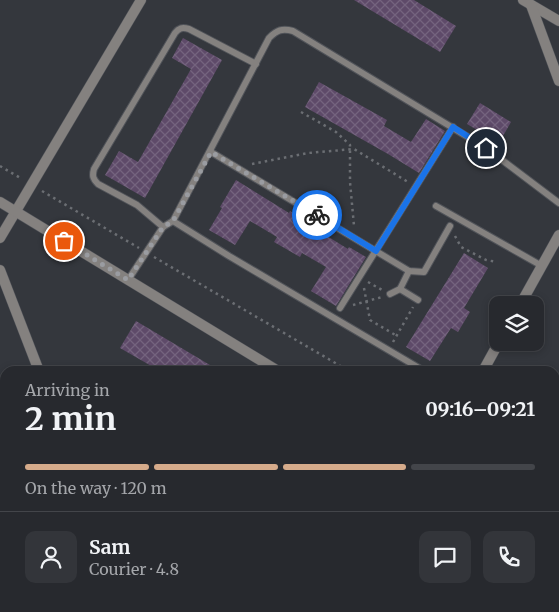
<!DOCTYPE html>
<meta charset="utf-8">
<style>
:root{--surface:#27292e;--page:#33353a;--text:#f1f3f6;--muted:#a4a6aa;--line:#43454a;--accent:#d6ab8b}
body{margin:0;font-family:Merriweather,serif;background:var(--page);color:var(--text);height:100vh;display:flex;flex-direction:column;font-size:19px;white-space:nowrap}
*{box-sizing:border-box;margin:0}
p{font-size:16px;color:var(--muted)}
.icon{flex:none;width:28px;height:28px;fill:none;stroke:currentColor;stroke-width:2;stroke-linecap:round;stroke-linejoin:round}
.map{position:relative;flex:1;overflow:hidden}
.side{position:absolute;left:0px;top:366px;width:560px;height:246px;display:flex;flex-direction:column;background:var(--surface);border-radius:15px 15px 0 0;box-shadow:0 2px 8px #0003,0 0 0 1px var(--line)}
.side>*{flex:none}
.tools{position:absolute;left:489px;top:296px;display:grid;gap:10px}
.tools a{display:grid;place-items:center;width:55px;height:55px;border-radius:10px;background:var(--surface);box-shadow:0 2px 8px #0003,0 0 0 1px var(--line);font-size:25px}
.pin{position:absolute;display:grid;place-items:center;width:42px;height:42px;color:#fff;margin:-21px;border:2px solid #fff;border-radius:50%;box-shadow:0 1px 5px #0007}
.courier{position:absolute;display:grid;place-items:center;width:50px;height:50px;margin:-25px;border:4px solid #1a73e8;border-radius:50%;background:#fff;color:#222;box-shadow:0 1px 6px #0007}
.headline em{font-style:normal;font-weight:700}
.headline div{display:flex;flex-direction:column-reverse}
.headline{display:flex;align-items:center;justify-content:space-between;height:85px;padding:0 25px}
h1{font-size:32px;font-weight:700;line-height:38px}
.bar{display:grid;grid-template-columns:repeat(4,1fr);gap:8px 5px;align-content:center;height:60px;padding:0 25px}
.bar i{height:6px;border-radius:4px;background:var(--line)}
.bar .selected{background:var(--accent)}
.bar p{grid-column:span 4}
.line{display:flex;align-items:center;gap:12px;padding:0 25px;border-top:1px solid var(--line)}
.line div{flex:1}
.round{display:grid;place-items:center;flex:none;width:52px;height:52px;border-radius:10px;background:var(--page)}
.map>svg:first-child{display:block}
</style>
<div class="map">
<svg width="559" height="612" viewBox="0 0 559 612">
<defs>
<pattern id="building-cross-hatch" width="8" height="8" patternUnits="userSpaceOnUse" patternTransform="scale(1.25)"><rect width="8" height="8" fill="#5e4a69"/><path d="M0 0l8 8M0 8l8-8" fill="none" stroke="#74637e"/></pattern>
</defs>
<rect width="100%" height="100%" fill="#34373d"/>
<g fill="url(#building-cross-hatch)">
<polygon points="354,0 414,0 456,26 440,52"/>
<polygon points="183,38 222,60 145,198 105,175 119,151 138,162 191,69 172,58"/>
<polygon points="319,82 387,120 384,126 411,142 426,119 445,131 419,173 388,154 305,107"/>
<polygon points="480,103 511,122 499,143 467,124"/>
<polygon points="236,180 289,213 290,211 315,226 314,228 348,249 349,247 366,257 336,306 311,291 326,267 302,253 300,257 274,242 277,237 250,221 235,245 209,230 222,208 220,207"/>
<polygon points="464,253 488,268 464,308 470,312 458,332 451,328 430,361 406,347"/>
<polygon points="136,321 220,371 160,371 120,348"/>
</g>
<g fill="none" stroke-linecap="round" stroke-linejoin="round">
<defs>
<g id="service">
<polyline points="211,152 409,271 424,272 450,226"/>
<polyline points="436,206 542,266"/>
<path d="M173 221 269 38C277 30 282 28 293 31L486 148 559 203"/>
<path d="M163 227 137 205 98 184C93 179 92 176 94 169L175 33C179 28 182 27 189 29L256 64"/>
<polyline points="128,280 163,227 173,221 229,256 424,371"/>
<polyline points="400,289 418,300"/>
<polyline points="390,294 400,289 409,271"/>
<polyline points="340,308 453,127"/>
</g>
<g id="minor">
<polyline points="523,0 559,21"/>
<polyline points="531,5 559,81"/>
<polyline points="0,238 141,0"/>
<polyline points="0,270 39,371"/>
<polyline points="520,305 559,235"/>
<polyline points="483,371 499,342"/>
<polyline points="133,608 135,612"/>
<polyline points="428,608 430,612"/>
<polyline points="178,612 189,608"/>
</g>
<g id="tertiary">
<polyline points="0,202 278,371"/>
<polyline points="555,535 559,537"/>
</g>
</defs>
<use href="#service" stroke="#505359" stroke-width="8"/>
<use href="#minor" stroke="#505359" stroke-width="11"/>
<use href="#tertiary" stroke="#505359" stroke-width="11"/>
<g stroke="#6b6e73" stroke-width="2.5" stroke-dasharray="2.5 4" stroke-linecap="butt">
<polyline points="301,112 336,132 350,145 350,182 354,226"/>
<polyline points="252,164 308,153 354,149 408,182"/>
<polyline points="0,166 22,179"/>
<polyline points="42,191 139,248"/>
<polyline points="455,236 461,247 486,260 497,262"/>
<polyline points="154,257 349,371"/>
<polyline points="368,282 382,290"/>
<polyline points="364,288 370,320 397,336"/>
<polyline points="353,305 382,297"/>
<polyline points="393,342 413,307"/>
<polyline points="555,508 559,510"/>
</g>
<use href="#service" stroke="#84817f" stroke-width="6"/>
<use href="#minor" stroke="#84817f" stroke-width="10"/>
<use href="#tertiary" stroke="#84817f" stroke-width="10"/>
</g>
<g fill="none" stroke-linecap="round" stroke-linejoin="round">
<polyline stroke="#9a9ca1" stroke-width="5" stroke-dasharray="0 9" points="64,241 128,280 163,227 173,221 211,152 317,215"/>
<polyline stroke="#1a73e8" stroke-width="6" points="317,215 376,251 453,127 486,148"/>
</g>
</svg>
<div class="tools">
<a><svg class="icon" aria-label="layers" viewBox="0 0 24 24"><path d="M12 4l9 5-9 5-9-5zM3 14l9 5 9-5"/></svg></a>
</div>
<div class="pin" style="left:64px;top:241px;background:#ea580c"><svg class="icon" aria-label="bag" viewBox="0 0 24 24"><path d="M5 8h14l-1 12H6zM9 8a3 3 0 0 1 6 0"/></svg></div>
<div class="pin" style="left:486px;top:148px;background:#1f2937"><svg class="icon" aria-label="home" viewBox="0 0 24 24"><path d="M3 11l9-7 9 7M6 9v11h12V9"/></svg></div>
<div class="courier" style="left:317px;top:215px"><svg class="icon" aria-label="bike" viewBox="0 0 24 24"><circle cx="6" cy="16" r="4"/><circle cx="18" cy="16" r="4"/><path d="M6 16l4-8h5l3 8M10 8l3 8H6M13 5h3"/></svg></div>
<section class="side">
<div class="headline"><div><h1>2 min</h1><p>Arriving in</p></div><em>09:16–09:21</em></div>
<div class="bar"><i class="selected"></i><i class="selected"></i><i class="selected"></i><i></i><p>On the way · 120 m</p></div>
<div class="line" style="height:90px"><a class="round"><svg class="icon" aria-label="person" viewBox="0 0 24 24"><circle cx="12" cy="8" r="4"/><path d="M4 21q1-7 8-7t8 7"/></svg></a><div><b>Sam</b><p>Courier · 4.8</p></div><a class="round"><svg class="icon" aria-label="chat" viewBox="0 0 24 24"><path d="M4 5h16v11H9l-5 4z"/></svg></a><a class="round"><svg class="icon" aria-label="phone" viewBox="0 0 24 24"><path d="M5 4h4l2 5-3 2q2 4 5 5l2-3 5 2v4C11 20 4 13 5 4z"/></svg></a></div>
</section>
</div>
